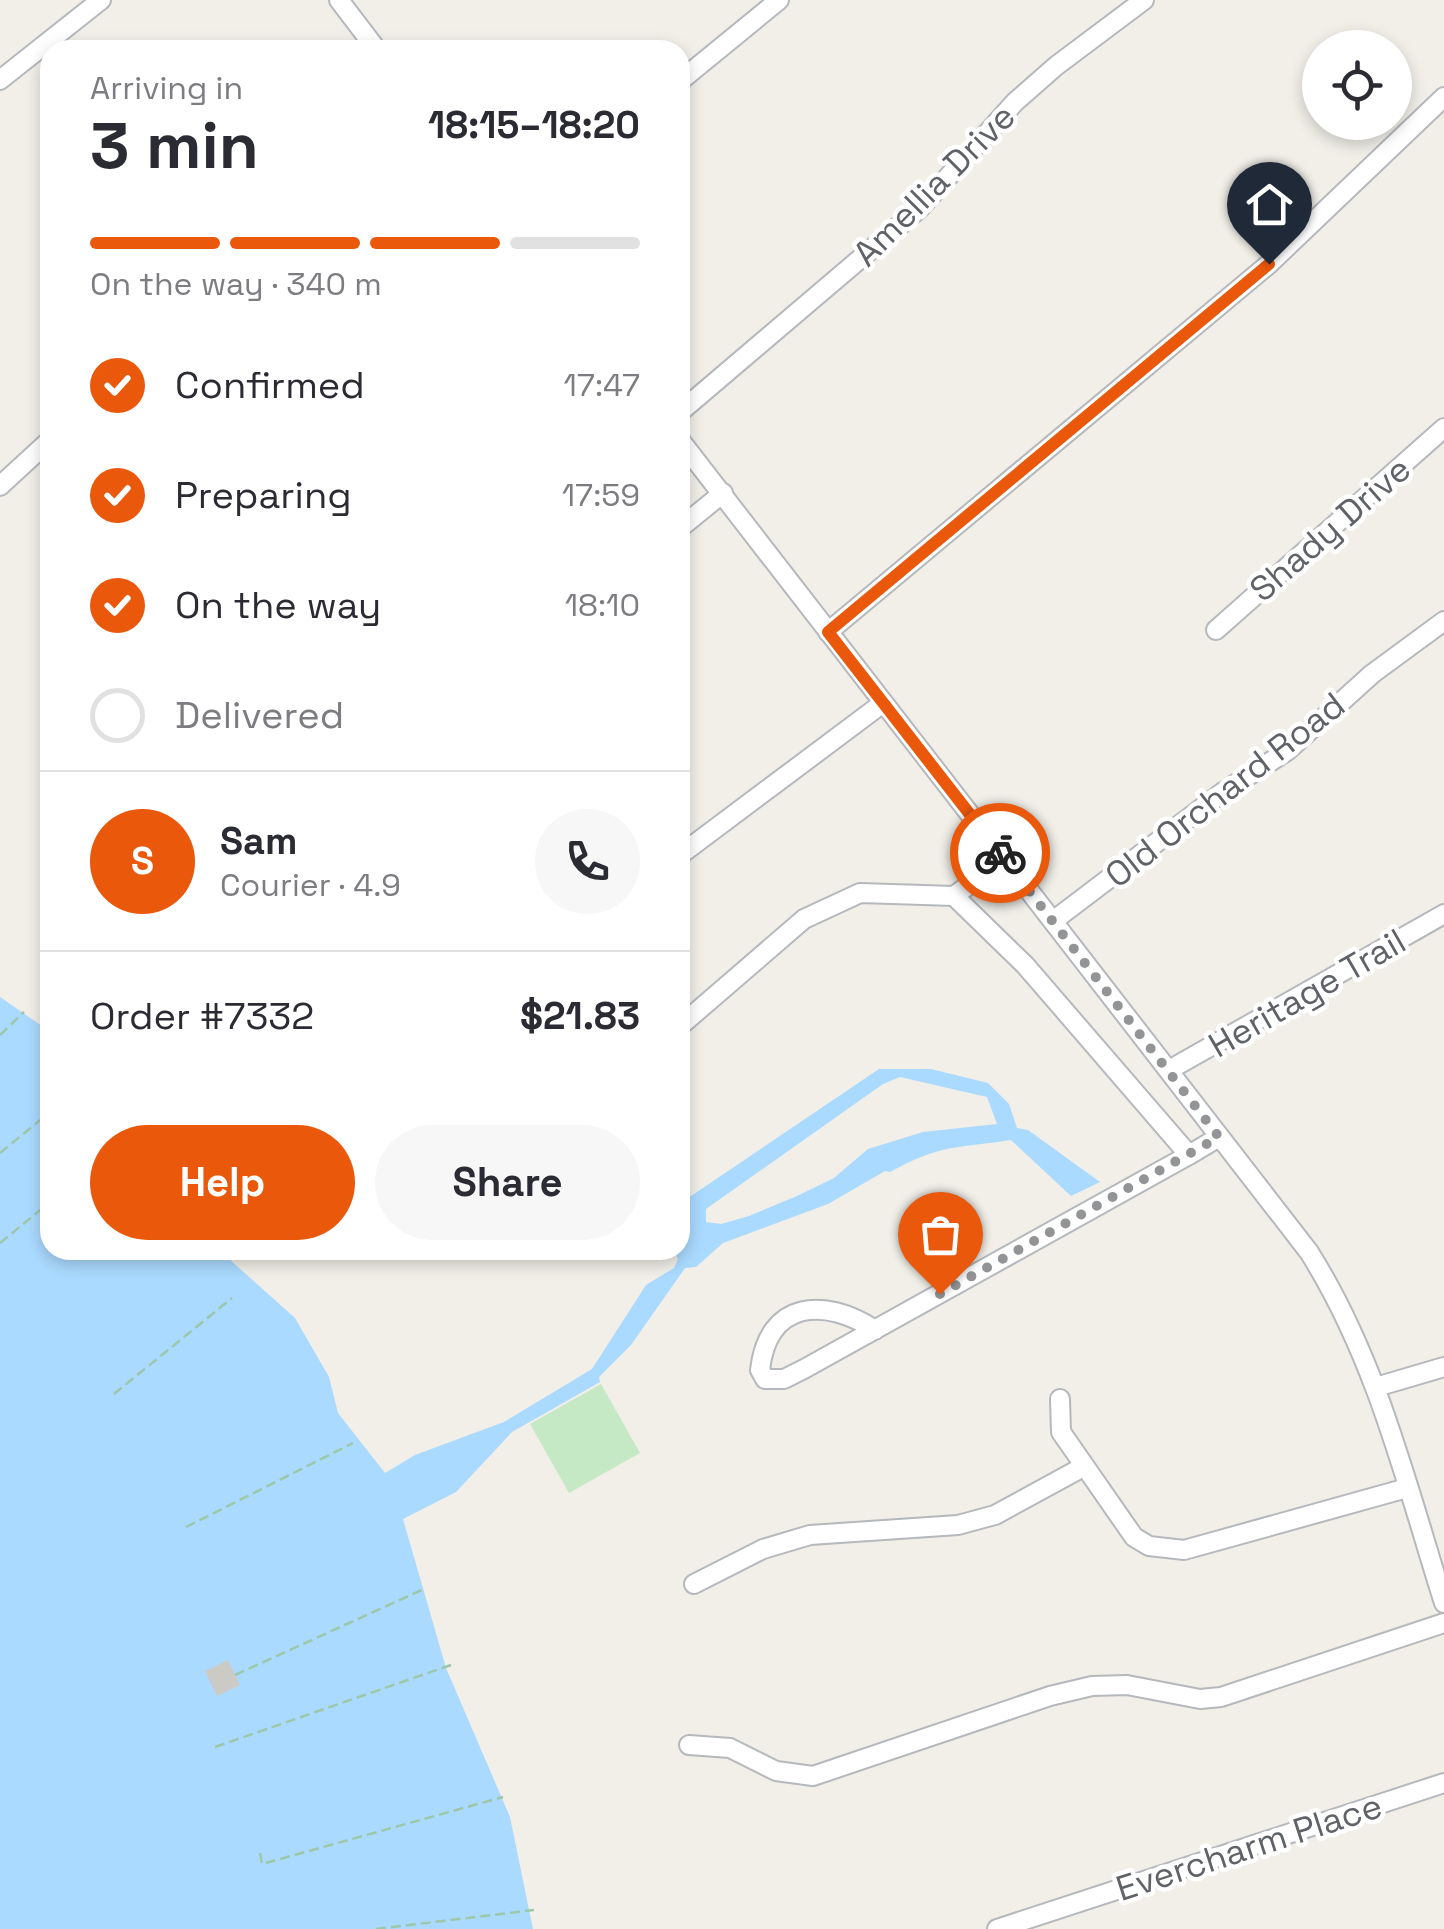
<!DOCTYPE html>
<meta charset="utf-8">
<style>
:root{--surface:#fff;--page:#f7f7f7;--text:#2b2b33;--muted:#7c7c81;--line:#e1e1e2;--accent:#ea580c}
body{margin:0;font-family:"Space Grotesk",sans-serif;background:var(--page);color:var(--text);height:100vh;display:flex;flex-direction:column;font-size:38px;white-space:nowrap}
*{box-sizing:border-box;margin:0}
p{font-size:32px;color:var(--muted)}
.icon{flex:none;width:55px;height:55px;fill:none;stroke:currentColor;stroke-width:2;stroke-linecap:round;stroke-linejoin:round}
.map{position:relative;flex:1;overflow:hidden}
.drawer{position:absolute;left:40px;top:40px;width:650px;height:1220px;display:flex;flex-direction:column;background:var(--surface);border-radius:30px;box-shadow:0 5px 15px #0003}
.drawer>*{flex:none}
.fabs{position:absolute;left:1302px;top:30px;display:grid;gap:20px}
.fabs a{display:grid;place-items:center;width:110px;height:110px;border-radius:50%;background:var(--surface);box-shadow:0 5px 15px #0003;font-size:50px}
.pin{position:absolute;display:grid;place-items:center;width:85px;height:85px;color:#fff;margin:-102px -42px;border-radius:50% 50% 50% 0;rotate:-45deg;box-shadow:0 0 10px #0007}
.pin .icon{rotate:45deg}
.courier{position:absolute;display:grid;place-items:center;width:100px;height:100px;margin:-50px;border:8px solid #ea580c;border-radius:50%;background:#fff;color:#222;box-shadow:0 2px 12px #0007}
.summary em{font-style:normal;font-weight:700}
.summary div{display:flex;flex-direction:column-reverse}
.summary{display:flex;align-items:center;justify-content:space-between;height:170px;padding:0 50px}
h1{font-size:65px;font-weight:700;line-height:75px}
.bar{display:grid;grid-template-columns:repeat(4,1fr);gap:15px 10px;align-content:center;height:120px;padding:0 50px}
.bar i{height:12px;border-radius:8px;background:var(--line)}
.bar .active{background:var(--accent)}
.bar p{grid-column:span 4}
.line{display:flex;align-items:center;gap:25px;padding:0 50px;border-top:2px solid var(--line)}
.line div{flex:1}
.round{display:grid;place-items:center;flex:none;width:105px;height:105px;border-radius:52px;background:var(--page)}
ol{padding:0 50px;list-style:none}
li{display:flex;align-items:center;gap:30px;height:110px}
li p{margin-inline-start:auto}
li .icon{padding:10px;border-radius:50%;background:var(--accent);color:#fff;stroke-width:4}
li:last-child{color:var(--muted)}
li i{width:55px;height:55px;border:5px solid var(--line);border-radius:50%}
.primary-button{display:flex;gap:20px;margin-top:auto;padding:20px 50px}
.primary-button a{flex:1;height:115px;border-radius:60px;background:var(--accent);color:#fff;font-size:40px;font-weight:700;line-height:115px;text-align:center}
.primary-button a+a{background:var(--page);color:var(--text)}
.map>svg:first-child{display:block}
</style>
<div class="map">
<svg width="1444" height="1929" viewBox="0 0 1444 1929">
<rect width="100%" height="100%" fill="#f1efe8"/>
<polygon fill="#c5e8c5" points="601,1384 640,1453 569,1493 530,1424"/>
<path fill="#aadaff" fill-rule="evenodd" d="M0 997 42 1026 50 1040V1250H219L295 1318 329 1377 338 1413 385 1473 415 1455 504 1422 592 1369 646 1285 674 1268 678 1259 673 1250H680V1207L688 1198 879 1069H931L988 1083 1009 1104 1017 1128 1028 1130 1100 1182 1071 1196 1011 1140C954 1149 944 1143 890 1172L885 1171 828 1204 723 1243 696 1267 685 1268 631 1345 599 1377 600 1382 512 1432 456 1492 403 1519 446 1668 510 1817 533 1929H0ZM900 1077 987 1097 997 1124 923 1132 868 1149 834 1178 797 1196 749 1216 721 1224 706 1222V1209L883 1084Z"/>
<polygon fill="#cccac5" points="228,1660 240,1685 217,1696 205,1671"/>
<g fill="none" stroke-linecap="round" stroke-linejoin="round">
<defs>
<g id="minor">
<polyline points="339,0 377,50"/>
<polyline points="0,80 101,0"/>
<polyline points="680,81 779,0"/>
<polyline points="680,412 921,207 1015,102 1056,66 1144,0"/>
<path d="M680 440 1309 1252C1377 1360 1406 1483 1444 1603"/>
<polyline points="0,486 50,440"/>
<polyline points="680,528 723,493"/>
<polyline points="1216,630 1444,428"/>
<polyline points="828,632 1269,264 1444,97"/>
<polyline points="680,855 883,703"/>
<polyline points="954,896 1025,965 1189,1155"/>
<polyline points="1053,921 1223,792 1287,751 1372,674 1444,621"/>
<polyline points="680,1026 804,919 860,893 954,896 1004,859"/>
<polyline points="1169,1070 1444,914"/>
<path d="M875 1330C825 1297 768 1300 760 1370L765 1379H784L804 1369 1189 1155 1219 1137"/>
<polyline points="1376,1387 1444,1367"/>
<polyline points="1060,1399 1061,1432 1134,1537 1149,1546 1184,1550 1407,1488"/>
<polyline points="694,1584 763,1549 810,1535 958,1525 995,1515 1083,1467"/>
<polyline points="689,1745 730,1748 776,1771 813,1776 1050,1696 1092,1686 1127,1685 1200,1699 1221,1697 1444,1623"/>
<polyline points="997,1929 1444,1783"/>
</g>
</defs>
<use href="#minor" stroke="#b5b8bc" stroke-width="22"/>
<g stroke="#9cc7a9" stroke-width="2.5" stroke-dasharray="10 5" stroke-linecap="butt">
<polyline points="0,1035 24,1012"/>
<polyline points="0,1153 50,1112"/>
<polyline points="0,1243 50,1202"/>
<polyline points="114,1394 232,1298"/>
<polyline points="186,1527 353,1443"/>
<polyline points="235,1675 426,1588"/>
<polyline points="215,1747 451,1665"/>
<polyline points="260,1853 262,1864 503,1797"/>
<polyline points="376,1929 534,1910"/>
</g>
<use href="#minor" stroke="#fff" stroke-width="18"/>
</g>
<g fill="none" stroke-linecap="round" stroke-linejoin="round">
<polyline stroke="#929495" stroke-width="10" stroke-dasharray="0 18" points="940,1294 1219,1137 1000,853"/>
<polyline stroke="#ea580c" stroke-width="12" points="1000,853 828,632 1269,264"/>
</g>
<g text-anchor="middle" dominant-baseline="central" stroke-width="9" stroke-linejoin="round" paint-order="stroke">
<g font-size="35" fill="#5f6368" stroke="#fff">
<text transform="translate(934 185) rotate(-45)">Amellia Drive</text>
<text transform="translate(1330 529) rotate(-41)">Shady Drive</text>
<text transform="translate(1225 790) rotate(-38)">Old Orchard Road</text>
<text transform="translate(1307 993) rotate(-30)">Heritage Trail</text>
<text transform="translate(1249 1847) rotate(-18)">Evercharm Place</text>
</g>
</g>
</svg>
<div class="fabs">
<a><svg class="icon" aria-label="locate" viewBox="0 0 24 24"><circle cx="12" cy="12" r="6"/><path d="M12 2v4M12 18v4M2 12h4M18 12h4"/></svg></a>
</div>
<div class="pin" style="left:940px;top:1294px;background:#ea580c"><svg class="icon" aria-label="bag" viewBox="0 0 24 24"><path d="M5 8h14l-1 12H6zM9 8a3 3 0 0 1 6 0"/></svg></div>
<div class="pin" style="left:1269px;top:264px;background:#1f2937"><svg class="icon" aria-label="home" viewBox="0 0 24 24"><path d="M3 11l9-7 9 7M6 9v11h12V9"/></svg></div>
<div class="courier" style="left:1000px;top:853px"><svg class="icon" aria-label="bike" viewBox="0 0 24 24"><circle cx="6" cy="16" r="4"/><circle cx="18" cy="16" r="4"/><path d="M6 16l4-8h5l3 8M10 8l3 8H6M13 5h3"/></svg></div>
<section class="drawer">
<div class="summary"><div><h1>3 min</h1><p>Arriving in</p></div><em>18:15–18:20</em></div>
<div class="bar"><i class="active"></i><i class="active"></i><i class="active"></i><i></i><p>On the way · 340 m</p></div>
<ol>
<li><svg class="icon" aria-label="check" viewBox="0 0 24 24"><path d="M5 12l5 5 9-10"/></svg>Confirmed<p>17:47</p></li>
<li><svg class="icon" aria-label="check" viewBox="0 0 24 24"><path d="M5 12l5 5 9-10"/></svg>Preparing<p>17:59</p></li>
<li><svg class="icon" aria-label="check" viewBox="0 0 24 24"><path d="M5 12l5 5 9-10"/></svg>On the way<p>18:10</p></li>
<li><i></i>Delivered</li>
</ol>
<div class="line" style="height:180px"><b class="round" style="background:var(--accent);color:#fff">S</b><div><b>Sam</b><p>Courier · 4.9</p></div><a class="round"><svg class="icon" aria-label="phone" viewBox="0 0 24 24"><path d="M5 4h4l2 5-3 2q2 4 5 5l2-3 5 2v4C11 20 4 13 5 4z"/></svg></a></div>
<div class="line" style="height:130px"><div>Order #7332</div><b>$21.83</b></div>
<div class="primary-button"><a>Help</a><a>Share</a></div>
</section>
</div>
